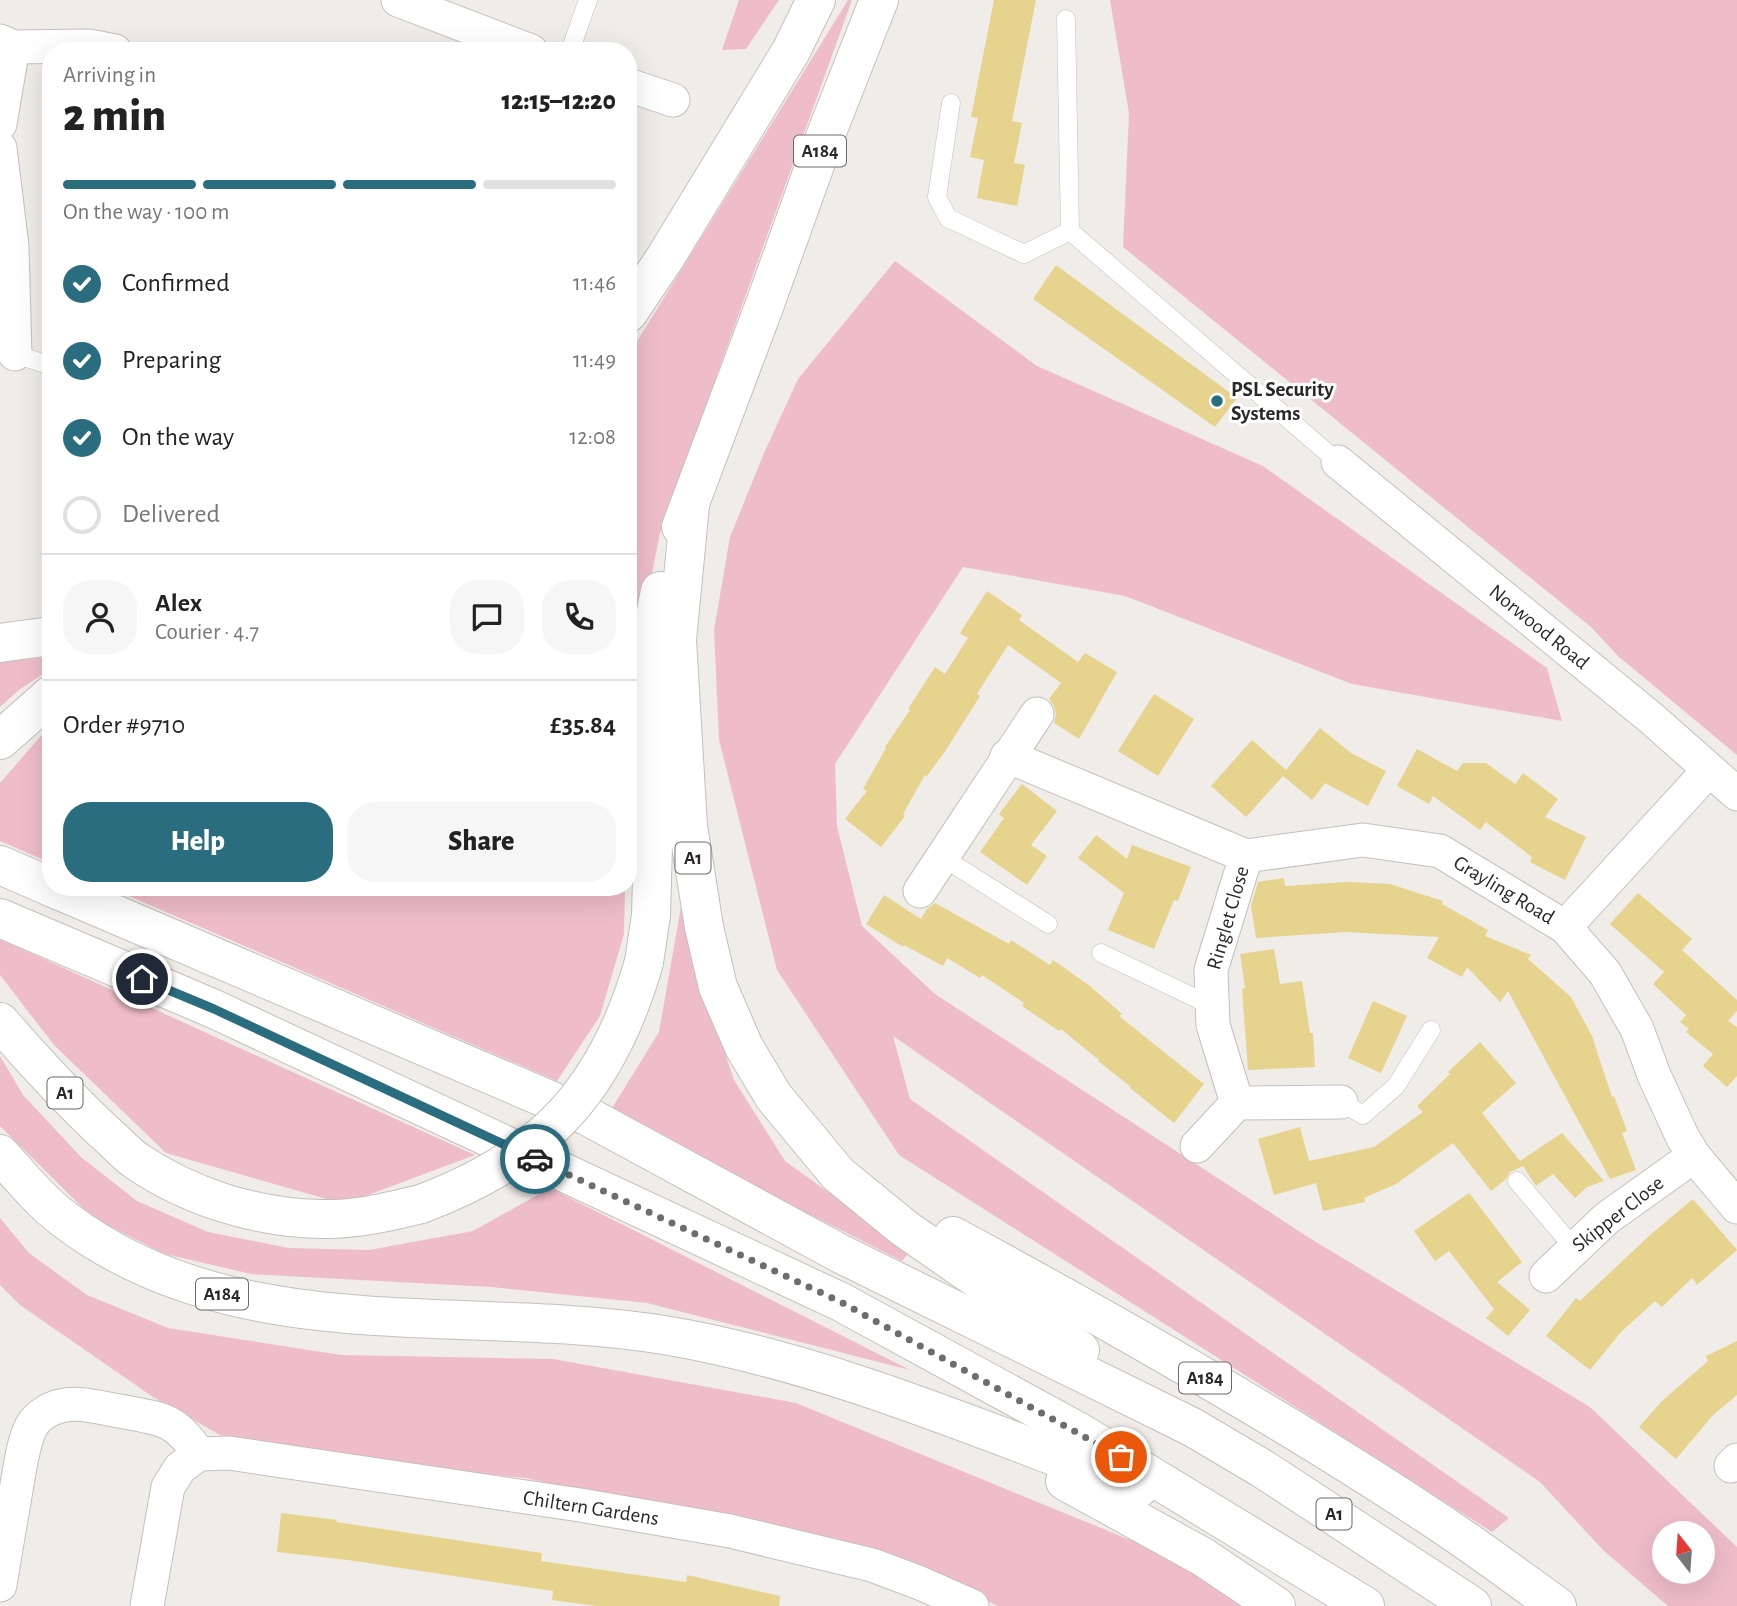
<!DOCTYPE html>
<meta charset="utf-8">
<style>
:root{--surface:#fff;--page:#f6f6f6;--text:#222;--muted:#767676;--line:#e0e0e0;--accent:#2a6d7f}
body{margin:0;font-family:"Alegreya Sans",sans-serif;background:var(--page);color:var(--text);height:100vh;display:flex;flex-direction:column;font-size:26px;white-space:nowrap}
*{box-sizing:border-box;margin:0}
p{font-size:23px;color:var(--muted)}
.icon{flex:none;width:38px;height:38px;fill:none;stroke:currentColor;stroke-width:2;stroke-linecap:round;stroke-linejoin:round}
.map{position:relative;flex:1;overflow:hidden}
.details{position:absolute;left:42px;top:42px;width:595px;height:854px;display:flex;flex-direction:column;background:var(--surface);border-radius:28px;box-shadow:0 7px 28px #0002}
.details>*{flex:none}
.needle{width:46px;rotate:343deg}
.controls{position:absolute;left:1652px;top:1521px;display:grid;gap:14px}
.controls a{display:grid;place-items:center;width:63px;height:63px;border-radius:50%;background:var(--surface);box-shadow:0 7px 28px #0002;font-size:35px}
.pin{position:absolute;display:grid;place-items:center;width:60px;height:60px;color:#fff;margin:-30px;border:4px solid #fff;border-radius:50%;box-shadow:0 2px 7px #0007}
.courier{position:absolute;display:grid;place-items:center;width:70px;height:70px;margin:-35px;border:5px solid #2a6d7f;border-radius:50%;background:#fff;color:#222;box-shadow:0 2px 9px #0007}
.summary em{font-style:normal;font-weight:800}
.summary div{display:flex;flex-direction:column-reverse}
.summary{display:flex;align-items:center;justify-content:space-between;height:119px;padding:0 21px}
h1{font-size:46px;font-weight:800;line-height:52px}
.bar{display:grid;grid-template-columns:repeat(4,1fr);gap:10px 7px;align-content:center;height:84px;padding:0 21px}
.bar i{height:9px;border-radius:5px;background:var(--line)}
.bar .current{background:var(--accent)}
.bar p{grid-column:span 4}
.line{display:flex;align-items:center;gap:18px;padding:0 21px;border-top:2px solid var(--line)}
.line div{flex:1}
.round{display:grid;place-items:center;flex:none;width:74px;height:74px;border-radius:28px;background:var(--page)}
ol{padding:0 21px;list-style:none}
li{display:flex;align-items:center;gap:21px;height:77px}
li p{margin-inline-start:auto}
li .icon{padding:7px;border-radius:50%;background:var(--accent);color:#fff;stroke-width:4}
li:last-child{color:var(--muted)}
li i{width:38px;height:38px;border:4px solid var(--line);border-radius:50%}
.primary-button{display:flex;gap:14px;margin-top:auto;padding:14px 21px}
.primary-button a{flex:1;height:80px;border-radius:28px;background:var(--accent);color:#fff;font-size:28px;font-weight:800;line-height:80px;text-align:center}
.primary-button a+a{background:var(--page);color:var(--text)}
.map>svg:first-child{display:block}
</style>
<div class="map">
<svg width="1737" height="1606" viewBox="0 0 1737 1606">
<rect width="100%" height="100%" fill="#f0ece8"/>
<g fill="#efbdca" fill-rule="evenodd">
<polygon points="739,0 779,0 746,49 722,50"/>
<polygon points="848,0 852,0 660,533 628,693 628,356"/>
<polygon points="1110,0 1737,0 1737,755 1618,656 1591,627 1123,247 1129,113"/>
<path d="M895 261 1037 366 1263 466 1547 668 1562 721 1352 684 1125 596 963 567 835 764 837 826 862 926 935 994 1311 1239 1590 1407 1737 1547V1606H1668L1603 1550 1540 1482 893 1036 910 1099 1509 1518 1492 1532 899 1155 777 970 719 740 714 630 730 537 764 453 798 379ZM1664 1533H1703V1572H1664Z"/>
<polygon points="51,657 51,669 20,689 0,707 0,661"/>
<polygon points="51,727 51,863 0,841 0,783 40,737"/>
<polygon points="108,887 625,887 624,934 600,1016 557,1081"/>
<polygon points="682,901 694,960 734,1080 785,1161 910,1251 902,1261 609,1113 659,1032"/>
<polygon points="0,939 475,1155 344,1204 166,1153 54,1045 0,975"/>
<polygon points="0,1056 23,1095 81,1157 137,1201 208,1232 289,1248 369,1250 473,1231 550,1188 910,1370 647,1303 491,1287 251,1274 165,1254 93,1218 0,1126"/>
<polygon points="0,1218 29,1253 87,1295 168,1328 341,1355 553,1359 796,1403 1162,1553 1243,1606 998,1606 893,1557 525,1478 243,1448 153,1397 20,1305 0,1285"/>
</g>
<g fill="#e6d38d">
<polygon points="994,0 1036,0 1012,121 1022,123 1014,163 1025,165 1017,206 977,198 984,160 970,157 978,118 971,117"/>
<polygon points="1056,265 1237,398 1215,427 1033,299"/>
<polygon points="987,591 1022,615 1019,620 1078,662 1085,653 1117,672 1079,739 1054,723 1056,714 1054,706 1049,699 1061,683 1008,645 977,694 980,696 946,750 927,776 925,775 903,814 905,816 881,847 845,819 867,791 863,789 886,748 885,747 910,710 908,709 935,667 945,674 968,638 960,633"/>
<polygon points="1154,694 1194,719 1158,776 1118,751"/>
<polygon points="1320,728 1351,753 1386,771 1368,806 1325,783 1312,800 1283,776 1246,817 1211,786 1252,740 1286,770"/>
<polygon points="1417,749 1457,771 1463,763 1486,763 1515,784 1523,773 1558,799 1545,817 1586,837 1565,880 1530,862 1532,857 1486,822 1480,830 1433,796 1429,804 1397,786"/>
<polygon points="1022,784 1057,811 1031,845 1047,856 1027,885 980,852 1004,818 999,814"/>
<polygon points="1096,835 1127,859 1132,845 1191,867 1178,901 1174,900 1154,949 1108,930 1124,893 1078,858"/>
<polygon points="1284,878 1285,886 1348,882 1390,884 1443,901 1442,904 1488,930 1485,936 1531,955 1528,959 1571,997 1592,1036 1612,1097 1614,1096 1627,1131 1622,1133 1636,1170 1610,1179 1508,991 1500,1002 1467,967 1462,977 1427,958 1439,937 1346,932 1256,938 1251,906 1258,882"/>
<polygon points="1638,893 1692,939 1682,950 1737,1000 1737,1011 1728,1021 1737,1027 1737,1076 1727,1087 1703,1066 1713,1054 1686,1032 1689,1029 1680,1022 1686,1015 1653,984 1664,972 1610,924"/>
<polygon points="884,895 921,919 927,909 935,903 1009,944 1011,940 1050,965 1053,960 1090,986 1122,1014 1119,1016 1204,1084 1174,1123 1130,1088 1131,1087 1098,1061 1099,1060 1061,1029 1059,1031 1022,1006 1024,1003 982,975 980,978 947,958 943,966 904,945 903,947 866,924"/>
<polygon points="1274,949 1280,984 1302,981 1310,1033 1313,1033 1315,1067 1248,1070 1242,989 1245,988 1240,954"/>
<polygon points="1373,1001 1407,1016 1381,1073 1348,1058"/>
<polygon points="1480,1042 1516,1083 1482,1113 1520,1161 1562,1133 1604,1181 1587,1187 1575,1198 1553,1174 1536,1186 1523,1166 1510,1172 1506,1179 1491,1191 1453,1143 1396,1184 1364,1198 1365,1202 1323,1211 1316,1183 1274,1195 1258,1139 1300,1127 1309,1161 1374,1147 1423,1112 1417,1106 1450,1074 1448,1072"/>
<polygon points="1469,1193 1522,1262 1497,1282 1530,1310 1508,1336 1486,1318 1494,1309 1449,1251 1435,1261 1414,1231"/>
<polygon points="1693,1199 1737,1250 1697,1285 1692,1278 1662,1307 1655,1301 1621,1332 1590,1370 1546,1336 1576,1298 1580,1301 1650,1235"/>
<polygon points="1737,1341 1737,1395 1713,1415 1676,1459 1639,1427 1662,1401 1708,1361 1706,1356"/>
<polygon points="281,1513 337,1520 336,1522 542,1553 541,1561 686,1582 687,1575 780,1596 779,1606 597,1606 552,1600 553,1591 348,1560 277,1552"/>
</g>
<g fill="none" stroke-linecap="round" stroke-linejoin="round">
<defs>
<g id="lane">
<polyline points="1066,19 1070,231 1338,462"/>
<polyline points="570,51 588,0"/>
<polyline points="951,103 937,197 948,218 1024,254 1070,231"/>
<polyline points="7,356 15,354 51,366"/>
<polyline points="942,857 1048,924"/>
<polyline points="1101,953 1212,1006"/>
<polyline points="1341,1102 1363,1115 1396,1086 1431,1030"/>
<polyline points="1517,1181 1574,1248"/>
</g>
<g id="street">
<polyline points="398,0 531,51"/>
<polyline points="0,41 13,47 89,46 115,51"/>
<polyline points="628,85 673,100"/>
<polyline points="0,124 13,47"/>
<polyline points="0,148 12,246 15,354"/>
<polyline points="1338,462 1651,718 1737,794"/>
<polyline points="1007,756 1246,856 1363,840 1440,851 1565,927 1605,973 1637,1029 1654,1075 1682,1136 1694,1156 1737,1207"/>
<polyline points="1246,856 1211,970 1213,1025 1237,1103 1341,1102"/>
<polyline points="920,891 1037,714"/>
<polyline points="1565,927 1709,770"/>
<polyline points="1197,1146 1237,1103"/>
<polyline points="1546,1276 1607,1218 1694,1156"/>
<polyline points="199,1454 229,1453 580,1505 730,1531 872,1565 920,1583 972,1606"/>
<polyline points="1731,1466 1737,1460"/>
<path d="M0 1585C5 1553 11 1521 16 1490 20 1469 22 1446 31 1427 37 1416 49 1409 60 1406 79 1401 100 1408 119 1411 161 1419 174 1417 199 1454"/>
<polyline points="147,1606 168,1487 180,1468 199,1454"/>
</g>
<g id="highway">
<polyline points="628,313 665,258 791,51 816,0"/>
<polyline points="690,505 677,640 688,826 704,927 718,987 744,1047 774,1097 838,1174 904,1228 1080,1350"/>
<polyline points="681,527 765,304 825,137 879,0"/>
<polyline points="0,643 51,636"/>
<polyline points="0,740 51,695"/>
<polyline points="0,865 51,887"/>
<polyline points="51,887 587,1116 841,1254 1192,1427 1263,1469 1472,1606"/>
<polyline points="0,918 214,1009 841,1302 1079,1432 1365,1606"/>
<polyline points="644,962 651,915 653,845 649,759 648,653 660,591"/>
<path d="M0 1022C33 1060 67 1097 103 1131 114 1140 124 1152 135 1160 189 1197 256 1218 321 1219 355 1220 388 1212 421 1204"/>
<path d="M0 1154C20 1176 40 1201 64 1219 237 1352 469 1302 670 1336 831 1364 986 1432 1139 1488"/>
<path d="M953 1236C1116 1324 1276 1415 1431 1517 1474 1545 1515 1576 1557 1606"/>
<polyline points="1065,1481 1203,1557 1276,1606"/>
</g>
</defs>
<use href="#lane" stroke="#c4c0bc" stroke-width="19"/>
<use href="#street" stroke="#c4c0bc" stroke-width="35"/>
<use href="#highway" stroke="#c4c0bc" stroke-width="40"/>
<use href="#lane" stroke="#fff" stroke-width="18"/>
<use href="#street" stroke="#fff" stroke-width="33"/>
<use href="#highway" stroke="#fff" stroke-width="38"/>
<defs>
<path id="highway-bridge" d="M421 1204C545 1158 608 1088 644 962"/>
</defs>
<use href="#highway-bridge" stroke="#c4c0bc" stroke-width="40" stroke-linecap="butt"/>
<use href="#highway-bridge" stroke="#fff" stroke-width="38"/>
</g>
<g fill="none" stroke-linecap="round" stroke-linejoin="round">
<polyline stroke="#6f6d6b" stroke-width="7" stroke-dasharray="0 12.6" points="535,1159 841,1302 1121,1457"/>
<polyline stroke="#2a6d7f" stroke-width="9" points="142,979 214,1009 535,1159"/>
</g>
<circle fill="#2a6d7f" stroke="#fff" stroke-width="2.5" cx="1217" cy="401" r="7"/>
<g text-anchor="middle" dominant-baseline="central" stroke-width="6" stroke-linejoin="round" paint-order="stroke">
<g fill="#fff" stroke="#6a6868" stroke-width="2">
<rect x="794" y="135.5" width="52" height="31" rx="5"/>
<rect x="675.5" y="842.5" width="35" height="31" rx="5"/>
<rect x="47.5" y="1077.5" width="35" height="31" rx="5"/>
<rect x="196" y="1278.5" width="52" height="31" rx="5"/>
<rect x="1179" y="1362.5" width="52" height="31" rx="5"/>
<rect x="1316.5" y="1498.5" width="35" height="31" rx="5"/>
</g>
<g font-size="19" font-weight="bold" fill="#2a2827">
<text x="820" y="151">A184</text>
<text x="693" y="858">A1</text>
<text x="65" y="1093">A1</text>
<text x="222" y="1294">A184</text>
<text x="1205" y="1378">A184</text>
<text x="1334" y="1514">A1</text>
</g>
<g font-size="21" font-weight="bold" fill="#2a2827" stroke="#fff" text-anchor="start">
<text x="1231" y="389">PSL Security<tspan x="1231" dy="24">Systems</tspan></text>
</g>
<g font-size="21" fill="#2a2827" stroke="#fff">
<text transform="translate(1539 627) rotate(39)">Norwood Road</text>
<text transform="translate(1504 890) rotate(31)">Grayling Road</text>
<text transform="translate(1228 918) rotate(-74)">Ringlet Close</text>
<text transform="translate(1618 1214) rotate(-38)">Skipper Close</text>
<text transform="translate(591 1508) rotate(9)">Chiltern Gardens</text>
</g>
</g>
</svg>
<div class="controls">
<a><svg class="needle" viewBox="-14 -14 28 28"><path d="M0-13l5 13h-10z" fill="#e53935"/><path d="M0 13l5-13h-10z" fill="#767676"/></svg></a>
</div>
<div class="pin" style="left:1121px;top:1457px;background:#ea580c"><svg class="icon" aria-label="bag" viewBox="0 0 24 24"><path d="M5 8h14l-1 12H6zM9 8a3 3 0 0 1 6 0"/></svg></div>
<div class="pin" style="left:142px;top:979px;background:#1f2937"><svg class="icon" aria-label="home" viewBox="0 0 24 24"><path d="M3 11l9-7 9 7M6 9v11h12V9"/></svg></div>
<div class="courier" style="left:535px;top:1159px"><svg class="icon" aria-label="car" viewBox="0 0 24 24"><path d="M5 17H2v-5l4-1 3-4h7l3 4 3 1v5h-3M9 17h6M6 11h13"/><circle cx="7" cy="17" r="2"/><circle cx="17" cy="17" r="2"/></svg></div>
<section class="details">
<div class="summary"><div><h1>2 min</h1><p>Arriving in</p></div><em>12:15–12:20</em></div>
<div class="bar"><i class="current"></i><i class="current"></i><i class="current"></i><i></i><p>On the way · 100 m</p></div>
<ol>
<li><svg class="icon" aria-label="check" viewBox="0 0 24 24"><path d="M5 12l5 5 9-10"/></svg>Confirmed<p>11:46</p></li>
<li><svg class="icon" aria-label="check" viewBox="0 0 24 24"><path d="M5 12l5 5 9-10"/></svg>Preparing<p>11:49</p></li>
<li><svg class="icon" aria-label="check" viewBox="0 0 24 24"><path d="M5 12l5 5 9-10"/></svg>On the way<p>12:08</p></li>
<li><i></i>Delivered</li>
</ol>
<div class="line" style="height:126px"><a class="round"><svg class="icon" aria-label="person" viewBox="0 0 24 24"><circle cx="12" cy="8" r="4"/><path d="M4 21q1-7 8-7t8 7"/></svg></a><div><b>Alex</b><p>Courier · 4.7</p></div><a class="round"><svg class="icon" aria-label="chat" viewBox="0 0 24 24"><path d="M4 5h16v11H9l-5 4z"/></svg></a><a class="round"><svg class="icon" aria-label="phone" viewBox="0 0 24 24"><path d="M5 4h4l2 5-3 2q2 4 5 5l2-3 5 2v4C11 20 4 13 5 4z"/></svg></a></div>
<div class="line" style="height:91px"><div>Order #9710</div><b>£35.84</b></div>
<div class="primary-button"><a>Help</a><a>Share</a></div>
</section>
</div>
